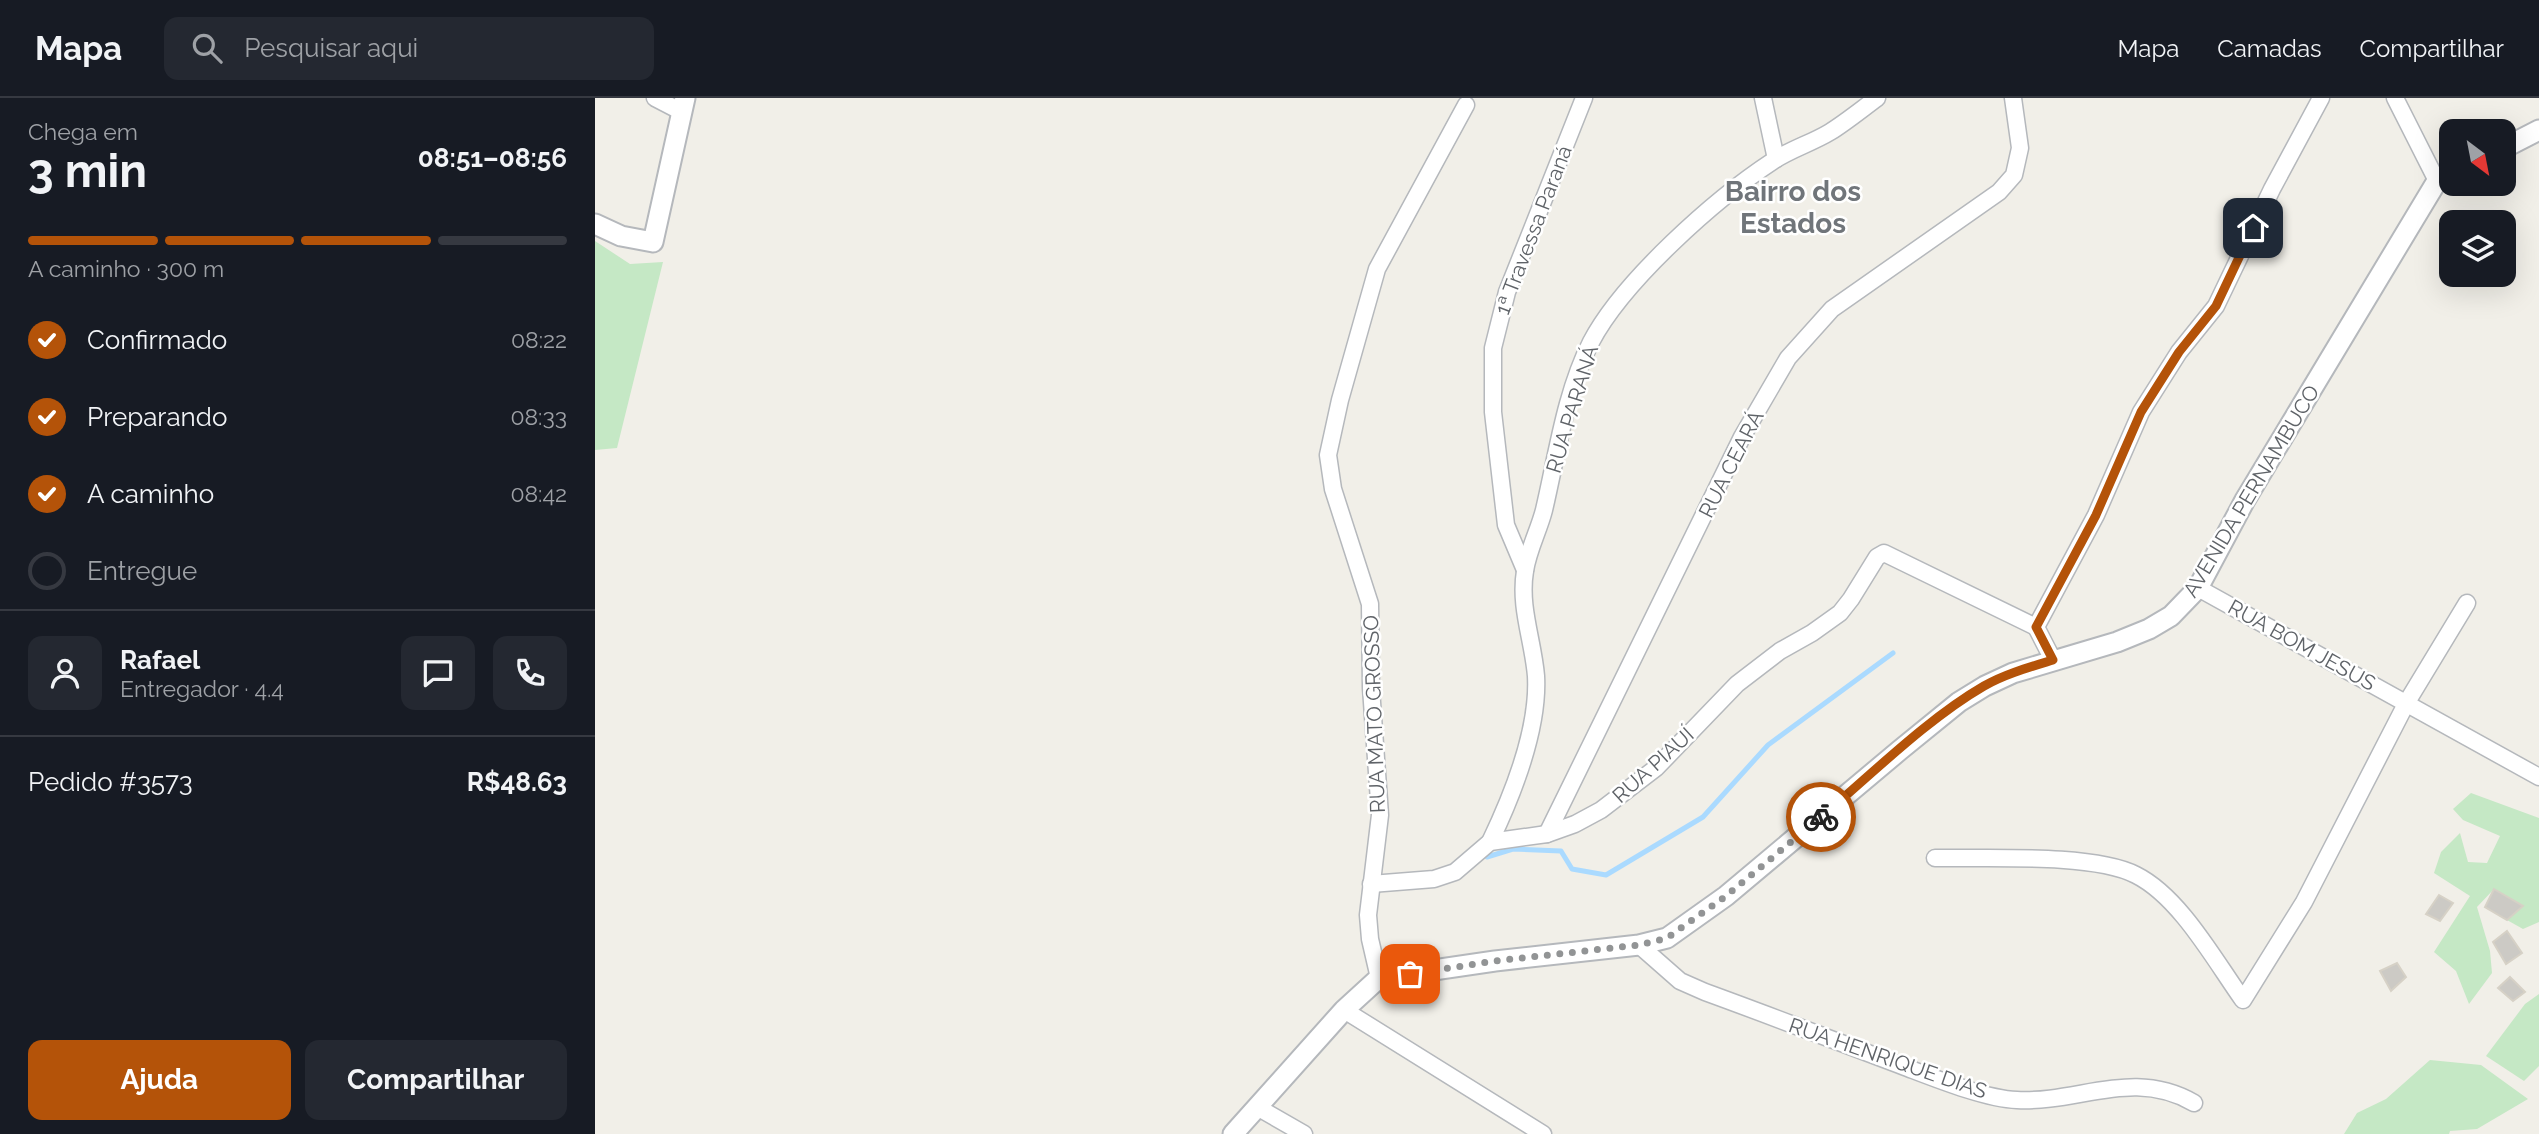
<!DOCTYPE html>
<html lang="pt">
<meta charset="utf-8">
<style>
:root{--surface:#171b24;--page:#242831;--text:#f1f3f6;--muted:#9ea1a6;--line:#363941;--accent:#b45309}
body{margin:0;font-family:Raleway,sans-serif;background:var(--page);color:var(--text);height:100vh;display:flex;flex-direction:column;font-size:26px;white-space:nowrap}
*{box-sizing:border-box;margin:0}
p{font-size:23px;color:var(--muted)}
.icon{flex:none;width:38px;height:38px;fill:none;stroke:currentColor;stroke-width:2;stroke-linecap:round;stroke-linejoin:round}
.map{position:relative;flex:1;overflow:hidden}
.panel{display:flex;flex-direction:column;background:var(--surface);width:595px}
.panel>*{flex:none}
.needle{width:46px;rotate:148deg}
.controls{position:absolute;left:1844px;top:21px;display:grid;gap:14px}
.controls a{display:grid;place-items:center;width:77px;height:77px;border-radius:14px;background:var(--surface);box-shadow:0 7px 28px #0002;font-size:35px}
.pin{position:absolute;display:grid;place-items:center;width:60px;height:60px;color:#fff;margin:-30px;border-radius:14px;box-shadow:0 4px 10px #0006}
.courier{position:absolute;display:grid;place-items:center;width:70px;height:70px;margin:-35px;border:5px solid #b45309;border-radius:50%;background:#fff;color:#222;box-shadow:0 2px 9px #0007}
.overview em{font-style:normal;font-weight:700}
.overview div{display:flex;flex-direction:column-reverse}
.overview{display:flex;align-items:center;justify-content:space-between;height:119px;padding:0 28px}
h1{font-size:46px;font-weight:700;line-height:52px}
.bar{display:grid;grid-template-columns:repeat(4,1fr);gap:10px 7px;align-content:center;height:84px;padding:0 28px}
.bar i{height:9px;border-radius:5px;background:var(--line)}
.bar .current{background:var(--accent)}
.bar p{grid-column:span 4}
.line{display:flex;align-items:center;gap:18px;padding:0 28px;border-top:2px solid var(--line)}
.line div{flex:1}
.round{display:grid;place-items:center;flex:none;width:74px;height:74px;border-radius:14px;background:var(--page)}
ol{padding:0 28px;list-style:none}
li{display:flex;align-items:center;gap:21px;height:77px}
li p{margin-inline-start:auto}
li .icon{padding:7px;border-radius:50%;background:var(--accent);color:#fff;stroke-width:4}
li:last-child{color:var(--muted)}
li i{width:38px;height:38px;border:4px solid var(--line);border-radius:50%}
.cta{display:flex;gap:14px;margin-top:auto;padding:14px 28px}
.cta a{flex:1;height:80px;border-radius:14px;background:var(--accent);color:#fff;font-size:28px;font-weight:700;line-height:80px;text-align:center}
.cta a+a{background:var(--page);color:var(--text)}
header{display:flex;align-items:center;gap:42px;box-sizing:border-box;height:98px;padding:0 35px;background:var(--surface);border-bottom:2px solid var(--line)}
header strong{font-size:33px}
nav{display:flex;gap:38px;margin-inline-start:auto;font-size:24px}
.search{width:490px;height:63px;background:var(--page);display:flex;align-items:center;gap:18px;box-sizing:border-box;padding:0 24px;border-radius:14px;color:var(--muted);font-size:26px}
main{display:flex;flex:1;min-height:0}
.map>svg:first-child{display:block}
</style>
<header>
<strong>Mapa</strong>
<div class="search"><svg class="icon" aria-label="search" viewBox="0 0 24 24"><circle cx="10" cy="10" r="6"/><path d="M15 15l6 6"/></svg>Pesquisar aqui</div>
<nav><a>Mapa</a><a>Camadas</a><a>Compartilhar</a></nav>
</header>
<main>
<section class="panel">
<div class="overview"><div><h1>3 min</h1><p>Chega em</p></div><em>08:51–08:56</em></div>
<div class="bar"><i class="current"></i><i class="current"></i><i class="current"></i><i></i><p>A caminho · 300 m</p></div>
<ol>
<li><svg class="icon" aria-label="check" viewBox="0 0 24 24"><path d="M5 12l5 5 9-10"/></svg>Confirmado<p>08:22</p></li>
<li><svg class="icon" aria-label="check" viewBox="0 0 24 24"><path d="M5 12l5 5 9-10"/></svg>Preparando<p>08:33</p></li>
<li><svg class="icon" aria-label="check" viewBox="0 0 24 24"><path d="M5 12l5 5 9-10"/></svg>A caminho<p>08:42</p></li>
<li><i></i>Entregue</li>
</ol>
<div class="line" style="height:126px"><a class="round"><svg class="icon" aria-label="person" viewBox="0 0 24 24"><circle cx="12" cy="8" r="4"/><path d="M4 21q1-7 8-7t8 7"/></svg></a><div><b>Rafael</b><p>Entregador · 4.4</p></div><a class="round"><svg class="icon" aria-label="chat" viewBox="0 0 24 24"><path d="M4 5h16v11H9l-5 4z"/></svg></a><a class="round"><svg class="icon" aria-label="phone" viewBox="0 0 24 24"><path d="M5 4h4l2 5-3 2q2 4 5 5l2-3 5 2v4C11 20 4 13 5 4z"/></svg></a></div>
<div class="line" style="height:91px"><div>Pedido #3573</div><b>R$48.63</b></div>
<div class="cta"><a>Ajuda</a><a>Compartilhar</a></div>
</section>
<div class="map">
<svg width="1944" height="1036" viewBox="0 0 1944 1036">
<rect width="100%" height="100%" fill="#f1efe8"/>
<g fill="#c5e8c5">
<polygon points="0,143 35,166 68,164 22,350 0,352"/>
<polygon points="1876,695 1944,720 1944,824 1928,831 1912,822 1927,808 1899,791 1882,809 1895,853 1897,875 1874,906 1861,873 1839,854 1875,798 1839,775 1846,754 1865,735 1873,764 1892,765 1905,738 1868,722 1858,711"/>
<polygon points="1944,896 1944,968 1929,983 1891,958 1930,906"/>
<polygon points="1835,962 1886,967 1933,1001 1882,1031 1855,1033 1854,1036 1749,1036 1762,1015 1791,1001"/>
</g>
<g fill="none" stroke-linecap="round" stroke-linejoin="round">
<polyline stroke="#aadaff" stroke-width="5" points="892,759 918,751 966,753 977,771 1011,777 1108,719 1173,647 1298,555"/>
</g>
<g fill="#cccac5" stroke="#d6d1c6" stroke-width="2">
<polygon points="1899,791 1928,808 1912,822 1890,809"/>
<polygon points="1844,797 1858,805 1845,823 1831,816"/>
<polygon points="1912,833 1927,855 1911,866 1898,844"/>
<polygon points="1802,865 1811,879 1796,893 1785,873"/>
<polygon points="1915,879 1930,894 1918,903 1903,890"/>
</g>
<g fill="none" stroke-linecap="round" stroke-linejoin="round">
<defs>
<g id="minor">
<polyline points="60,0 87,14"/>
<polyline points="1168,0 1181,61"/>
<polyline points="1800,0 1842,83"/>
<polyline points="930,472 911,427 898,314 898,250 912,194 989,0"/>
<polyline points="1603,490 1944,679"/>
<polyline points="1458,562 1441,529 1501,417 1546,314 1584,254 1621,208 1677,91 1726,0"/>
<polyline points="952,736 1147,339 1193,260 1237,211 1404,94 1419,77 1425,50 1418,0"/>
<path d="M895 744C918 696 944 632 941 578 938 542 924 509 930 473 933 452 944 432 949 412 962 357 970 295 996 244 1028 183 1120 101 1178 63 1196 51 1217 45 1235 34 1251 24 1267 11 1282 0"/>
<path d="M1340 760C1391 761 1499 755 1541 777 1585 799 1620 863 1648 902L1709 804 1812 604 1872 505"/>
<polyline points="776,786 839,781 860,774 895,744 952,736 980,726 1006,712 1061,670 1142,586 1185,553 1217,535 1245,515 1256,501 1282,459 1289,455 1441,529"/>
<path d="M1044 847 1085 883 1110 894C1176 918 1243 944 1310 969 1339 980 1391 1001 1422 1002 1485 1005 1538 970 1599 1005"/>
<polyline points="784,880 775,841 773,817 785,717 776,590 775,506 738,391 733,357 745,302 782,171 871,7"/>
<polyline points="749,912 948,1036"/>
<polyline points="662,1009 709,1036"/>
</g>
<g id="tertiary">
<polyline points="1909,50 1944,32"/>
<polyline points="0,126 26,138 58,144 90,0"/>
<polyline points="638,1036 749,912 784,880 900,863 1044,847 1072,840 1131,798 1305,652 1364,604 1390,588 1418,575 1522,544 1554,531 1576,518 1603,490 1650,402 1842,83 1857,76"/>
</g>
</defs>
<use href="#minor" stroke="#b5b8bc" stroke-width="19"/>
<use href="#tertiary" stroke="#b5b8bc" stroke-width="23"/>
<use href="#minor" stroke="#fff" stroke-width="16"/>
<use href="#tertiary" stroke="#fff" stroke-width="19"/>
</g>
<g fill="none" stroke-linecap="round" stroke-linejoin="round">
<polyline stroke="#929495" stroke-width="7" stroke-dasharray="0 12.6" points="815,876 900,863 1044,847 1072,840 1131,798 1226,719"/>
<path stroke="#b45309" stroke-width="9" d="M1226 719C1276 677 1332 621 1389 588 1410 576 1435 569 1458 562L1441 529 1501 417 1546 314 1584 254 1621 208 1658 130"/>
</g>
<g text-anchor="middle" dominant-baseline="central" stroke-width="5" stroke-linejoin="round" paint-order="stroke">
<g font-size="21" fill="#5f6368" stroke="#fff">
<text transform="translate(938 132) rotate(-69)">1ª Travessa Paraná</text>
<text transform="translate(977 311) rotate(-73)">RUA PARANÁ</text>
<text transform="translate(1136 366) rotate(-63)">RUA CEARÁ</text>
<text transform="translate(1656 393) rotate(-59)">AVENIDA PERNAMBUCO</text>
<text transform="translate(1707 547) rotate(29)">RUA BOM JESUS</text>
<text transform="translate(779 616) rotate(-92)">RUA MATO GROSSO</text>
<text transform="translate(1058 667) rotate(-42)">RUA PIAUÍ</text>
<text transform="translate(1293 960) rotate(19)">RUA HENRIQUE DIAS</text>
</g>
<g font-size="28" font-weight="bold" fill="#70757a" stroke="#fff">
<text x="1198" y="93">Bairro dos<tspan x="1198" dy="32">Estados</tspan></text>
</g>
</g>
</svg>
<div class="controls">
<a><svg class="needle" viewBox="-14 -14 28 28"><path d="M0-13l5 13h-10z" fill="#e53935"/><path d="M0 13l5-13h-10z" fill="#9ea1a6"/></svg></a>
<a><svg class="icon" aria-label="layers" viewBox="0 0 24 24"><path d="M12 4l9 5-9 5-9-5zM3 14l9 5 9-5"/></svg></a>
</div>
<div class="pin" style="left:815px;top:876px;background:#ea580c"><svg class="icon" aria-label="bag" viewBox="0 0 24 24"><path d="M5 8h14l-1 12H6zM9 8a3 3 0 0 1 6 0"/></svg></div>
<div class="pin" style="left:1658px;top:130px;background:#1f2937"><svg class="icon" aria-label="home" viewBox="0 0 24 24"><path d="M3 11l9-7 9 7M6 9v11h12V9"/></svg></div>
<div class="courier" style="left:1226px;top:719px"><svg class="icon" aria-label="bike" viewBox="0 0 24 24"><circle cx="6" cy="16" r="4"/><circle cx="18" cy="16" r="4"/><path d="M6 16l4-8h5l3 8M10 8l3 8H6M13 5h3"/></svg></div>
</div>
</main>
